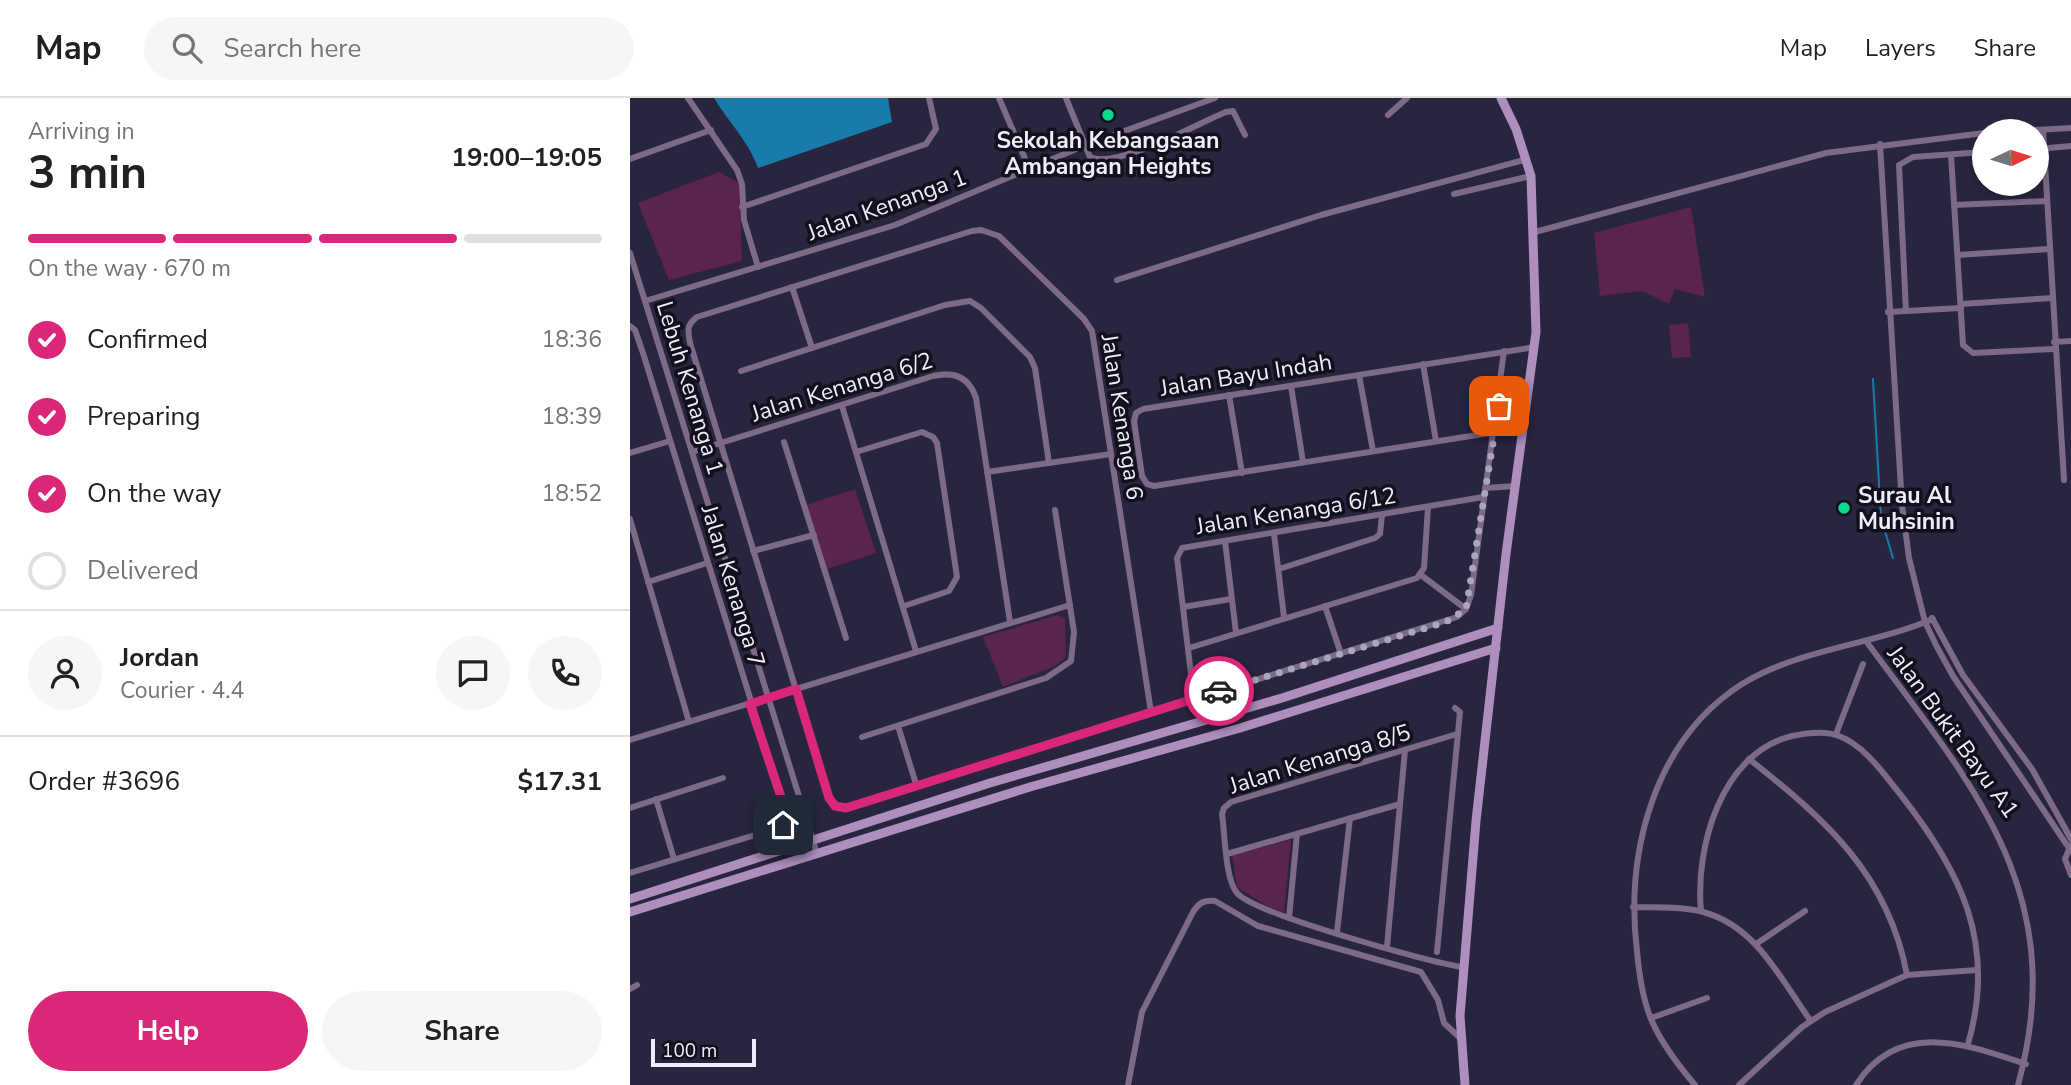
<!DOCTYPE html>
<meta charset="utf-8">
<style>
:root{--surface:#fff;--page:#f6f6f6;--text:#202124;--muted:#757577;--line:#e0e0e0;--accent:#db2777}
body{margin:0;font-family:"Nunito Sans",sans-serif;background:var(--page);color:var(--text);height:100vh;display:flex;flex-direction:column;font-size:26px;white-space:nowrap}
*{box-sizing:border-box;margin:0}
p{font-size:23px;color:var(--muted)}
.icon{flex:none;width:38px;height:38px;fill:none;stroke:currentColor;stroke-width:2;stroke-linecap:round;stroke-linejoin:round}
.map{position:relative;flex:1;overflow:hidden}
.panel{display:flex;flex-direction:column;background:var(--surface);width:630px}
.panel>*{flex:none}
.needle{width:46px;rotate:86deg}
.buttons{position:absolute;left:1342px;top:21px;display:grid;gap:14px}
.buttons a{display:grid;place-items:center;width:77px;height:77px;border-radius:50%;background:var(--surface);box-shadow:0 4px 10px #0003;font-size:35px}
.scale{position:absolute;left:21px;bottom:18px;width:105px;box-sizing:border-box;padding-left:7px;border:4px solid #eeedff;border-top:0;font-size:19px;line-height:24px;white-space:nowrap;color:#eeedff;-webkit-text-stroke:5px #11101b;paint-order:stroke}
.pin{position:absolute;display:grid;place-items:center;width:60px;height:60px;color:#fff;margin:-30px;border-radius:14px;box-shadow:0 4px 10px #0006}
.courier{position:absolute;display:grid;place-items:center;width:70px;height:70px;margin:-35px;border:5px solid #db2777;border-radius:50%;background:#fff;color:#222;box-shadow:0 2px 9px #0007}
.overview em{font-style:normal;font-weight:700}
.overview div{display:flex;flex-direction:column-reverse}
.overview{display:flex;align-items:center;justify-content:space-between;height:119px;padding:0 28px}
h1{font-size:46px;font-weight:700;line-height:52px}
.bar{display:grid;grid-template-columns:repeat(4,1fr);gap:10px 7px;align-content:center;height:84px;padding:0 28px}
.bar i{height:9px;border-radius:5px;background:var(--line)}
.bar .active{background:var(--accent)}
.bar p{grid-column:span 4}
.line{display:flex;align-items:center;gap:18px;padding:0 28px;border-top:2px solid var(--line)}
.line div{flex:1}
.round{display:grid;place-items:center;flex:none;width:74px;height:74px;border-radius:37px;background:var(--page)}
ol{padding:0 28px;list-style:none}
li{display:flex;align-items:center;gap:21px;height:77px}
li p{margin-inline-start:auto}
li .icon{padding:7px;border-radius:50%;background:var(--accent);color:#fff;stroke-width:4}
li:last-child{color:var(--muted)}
li i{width:38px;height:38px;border:4px solid var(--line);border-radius:50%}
.cta{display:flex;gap:14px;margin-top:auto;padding:14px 28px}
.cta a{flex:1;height:80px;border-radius:42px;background:var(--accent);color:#fff;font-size:28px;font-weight:700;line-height:80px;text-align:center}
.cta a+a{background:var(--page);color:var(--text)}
header{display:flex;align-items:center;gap:42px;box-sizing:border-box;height:98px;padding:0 35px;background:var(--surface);border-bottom:2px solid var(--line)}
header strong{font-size:33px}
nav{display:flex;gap:38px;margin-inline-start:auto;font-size:24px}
.search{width:490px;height:63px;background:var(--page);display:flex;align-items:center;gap:18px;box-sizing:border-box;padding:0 24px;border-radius:38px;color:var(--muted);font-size:26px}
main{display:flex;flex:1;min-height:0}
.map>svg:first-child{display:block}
</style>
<header>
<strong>Map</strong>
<div class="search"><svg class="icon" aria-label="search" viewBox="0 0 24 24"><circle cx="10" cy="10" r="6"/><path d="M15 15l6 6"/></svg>Search here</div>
<nav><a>Map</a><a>Layers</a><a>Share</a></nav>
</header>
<main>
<section class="panel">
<div class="overview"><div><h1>3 min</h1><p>Arriving in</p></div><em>19:00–19:05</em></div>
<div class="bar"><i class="active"></i><i class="active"></i><i class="active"></i><i></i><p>On the way · 670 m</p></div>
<ol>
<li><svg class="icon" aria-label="check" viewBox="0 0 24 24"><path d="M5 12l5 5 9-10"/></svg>Confirmed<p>18:36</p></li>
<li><svg class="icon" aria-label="check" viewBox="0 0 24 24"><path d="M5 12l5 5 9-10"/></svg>Preparing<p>18:39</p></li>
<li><svg class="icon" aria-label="check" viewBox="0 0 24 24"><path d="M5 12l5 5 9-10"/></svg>On the way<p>18:52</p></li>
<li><i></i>Delivered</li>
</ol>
<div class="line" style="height:126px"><a class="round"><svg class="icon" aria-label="person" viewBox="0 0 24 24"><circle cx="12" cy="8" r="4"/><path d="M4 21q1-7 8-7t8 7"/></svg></a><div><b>Jordan</b><p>Courier · 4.4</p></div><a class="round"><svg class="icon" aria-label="chat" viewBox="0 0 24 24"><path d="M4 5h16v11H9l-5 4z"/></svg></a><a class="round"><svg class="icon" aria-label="phone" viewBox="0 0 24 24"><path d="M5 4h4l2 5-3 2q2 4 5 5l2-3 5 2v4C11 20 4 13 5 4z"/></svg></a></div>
<div class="line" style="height:91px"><div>Order #3696</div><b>$17.31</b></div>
<div class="cta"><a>Help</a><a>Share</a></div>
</section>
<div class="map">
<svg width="1441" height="987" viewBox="0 0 1441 987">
<rect width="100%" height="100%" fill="#28253f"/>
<g fill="#5b244b">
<polygon points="89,74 109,85 112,163 39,182 8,105"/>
<polygon points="1061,109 1075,199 1045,191 1039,206 1012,193 970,198 964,135"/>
<polygon points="1058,225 1061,259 1042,260 1039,227"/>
<polygon points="225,391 246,455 197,471 176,407"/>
<polygon points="428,517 435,520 436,559 425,568 373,589 353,539"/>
<polygon points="661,742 654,814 639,809 607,789 602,757"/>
</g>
<path fill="#187bab" d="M84 0H258L262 24 128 70C118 42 99 25 84 0Z"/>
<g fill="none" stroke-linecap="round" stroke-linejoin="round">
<polyline stroke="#187bab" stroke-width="2" points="1243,281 1251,420 1263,460"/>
<g stroke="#7d6a87" stroke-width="6">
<polyline points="58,0 107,72 112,86 114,122 128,169"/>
<polyline points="369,0 399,70"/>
<path d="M436 0 460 59C486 72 568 25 596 14L603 13 615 37"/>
<polyline points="758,17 777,0"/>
<polyline points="1413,32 1434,382"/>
<polyline points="1388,33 1441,30"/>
<polyline points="1250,46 1272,407 1279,460 1295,524 1307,549 1323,578 1441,753"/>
<polyline points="1407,51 1441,48"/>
<polyline points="1321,57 1333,247 1343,255 1424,251"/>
<polyline points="0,61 81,32"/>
<polyline points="824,96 901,78"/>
<polyline points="1324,107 1417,103"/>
<polyline points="112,109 296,46 306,31 299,0"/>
<polyline points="905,134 1196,55 1354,35"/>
<polyline points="0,155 187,756"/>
<polyline points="1328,157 1419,151"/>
<polyline points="487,182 691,117 897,61"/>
<polyline points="162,189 182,250"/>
<polyline points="15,203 265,127 456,47 585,0"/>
<polyline points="1331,206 1422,200"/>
<polyline points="1276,213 1269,67 1283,59 1354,54"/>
<polyline points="1258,214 1331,210"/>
<polyline points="0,228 5,232 13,255 157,719 153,727 145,731 0,775"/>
<polyline points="1424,244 1441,243"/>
<polyline points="793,266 806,343"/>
<polyline points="111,273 315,207 340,203 351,210 400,259 405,270 419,365"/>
<polyline points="729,277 743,353"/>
<polyline points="661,288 673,364"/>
<polyline points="599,297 612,375"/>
<polyline points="212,308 286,553"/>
<polyline points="866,334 524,388 517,386 512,378 504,323 506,315 513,311 905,249"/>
<polyline points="154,344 216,540"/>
<path d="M62 354 303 278C324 273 339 279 346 300L380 524"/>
<polyline points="226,354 292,334 303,339 307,345 327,479 319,493 274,508"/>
<polyline points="0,355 40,343"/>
<polyline points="357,374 481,356"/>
<polyline points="855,390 885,388"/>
<polyline points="0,421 59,624"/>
<polyline points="644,436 654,519"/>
<polyline points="595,443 606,535"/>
<polyline points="123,453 184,437"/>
<polyline points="649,471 745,440 750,436 752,417"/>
<polyline points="791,477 836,511"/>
<polyline points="18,484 77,465"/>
<polyline points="695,508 711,556"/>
<polyline points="553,509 601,501"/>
<polyline points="1302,520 1333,577 1402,671 1441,741"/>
<path d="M1236 543C1342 687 1441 794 1388 987"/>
<polyline points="559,550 787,480 794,470 798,409"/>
<polyline points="564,601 547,460 552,450 853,399"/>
<path d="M521 614 462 233 454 221 369 138 351 132 342 133 67 219C56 227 58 233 60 245L199 700 205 708 216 710 827 519 836 511 841 497 874 253"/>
<polyline points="268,628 286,686"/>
<path d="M827 636 601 704 594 710 592 716C595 736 595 781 607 795 625 816 798 864 832 869"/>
<polyline points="1206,636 1233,566"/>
<polyline points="232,639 416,580 441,563 444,534 425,412"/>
<polyline points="0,642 440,507"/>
<path d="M1119 661C1196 722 1258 776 1277 877"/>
<polyline points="26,701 44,761"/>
<polyline points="0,710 93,680"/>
<polyline points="1441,747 1435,761 1441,777"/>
<polyline points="597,756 770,706"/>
<path d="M1003 809C1025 810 1051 808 1073 814 1126 828 1150 880 1180 922"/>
<path d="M1071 813C1065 750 1091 655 1162 638 1176 635 1195 632 1209 638 1235 648 1253 675 1270 696 1331 773 1367 846 1338 946"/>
<polyline points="659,820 667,736"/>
<polyline points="707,834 720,720"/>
<polyline points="1126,846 1175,813"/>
<polyline points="757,849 775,652"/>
<polyline points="807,854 830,614 825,610"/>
<polyline points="0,891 7,887"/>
<polyline points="1021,920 1077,900"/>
<path d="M498 987 512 914 563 814C569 805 573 802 585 803L628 828 791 874 808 902 814 925 830 940"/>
<path d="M1065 987C1048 967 1031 945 1021 921 1012 899 1009 876 1007 853 995 755 1024 642 1112 586 1169 551 1242 547 1303 521"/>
<polyline points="1109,987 1172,929 1195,914 1277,877 1347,872"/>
<path d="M1226 987C1268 921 1336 946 1396 966"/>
</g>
<g stroke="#ad8ebd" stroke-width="9">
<polyline points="0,801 360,685 652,600 868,530"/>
<polyline points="0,814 400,689 610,630 866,550"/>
<polyline points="835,987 830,918 846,723 876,456 906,234 901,78 886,31 871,0"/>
</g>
</g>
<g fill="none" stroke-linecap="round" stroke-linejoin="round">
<polyline stroke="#a9a7bc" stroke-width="7" stroke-dasharray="0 12.6" points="589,593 816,524 836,511 869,308"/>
<polyline stroke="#db2777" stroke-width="9" points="153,727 155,711 120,606 166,591 199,700 205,708 216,710 589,593"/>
</g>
<g fill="#06d98b" stroke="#11101b" stroke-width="2.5">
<circle cx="478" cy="17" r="7"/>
<circle cx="1214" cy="410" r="7"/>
</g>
<g text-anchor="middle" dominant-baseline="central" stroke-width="7" stroke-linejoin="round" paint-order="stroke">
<g font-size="23" font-weight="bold" fill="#eeedff" stroke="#11101b">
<text x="478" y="42">Sekolah Kebangsaan<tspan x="478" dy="26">Ambangan Heights</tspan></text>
<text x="1228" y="397" text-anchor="start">Surau Al<tspan x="1228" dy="26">Muhsinin</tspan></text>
</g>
<g font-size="23" fill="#eeedff" stroke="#11101b">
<text transform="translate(257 107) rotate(-20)">Jalan Kenanga 1</text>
<text transform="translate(616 277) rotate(-9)">Jalan Bayu Indah</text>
<text transform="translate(212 289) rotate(-17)">Jalan Kenanga 6/2</text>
<text transform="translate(60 290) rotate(73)">Lebuh Kenanga 1</text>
<text transform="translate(492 319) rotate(81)">Jalan Kenanga 6</text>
<text transform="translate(666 413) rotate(-9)">Jalan Kenanga 6/12</text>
<text transform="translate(103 488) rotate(73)">Jalan Kenanga 7</text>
<text transform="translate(1323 634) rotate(54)">Jalan Bukit Bayu A1</text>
<text transform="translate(690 661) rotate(-17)">Jalan Kenanga 8/5</text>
</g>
</g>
</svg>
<div class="buttons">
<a><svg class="needle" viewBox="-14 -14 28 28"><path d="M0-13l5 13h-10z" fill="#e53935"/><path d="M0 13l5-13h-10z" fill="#757577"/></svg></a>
</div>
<div class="scale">100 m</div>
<div class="pin" style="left:869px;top:308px;background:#ea580c"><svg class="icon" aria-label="bag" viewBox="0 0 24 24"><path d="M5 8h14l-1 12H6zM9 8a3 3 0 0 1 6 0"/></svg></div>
<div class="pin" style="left:153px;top:727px;background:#1f2937"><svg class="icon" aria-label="home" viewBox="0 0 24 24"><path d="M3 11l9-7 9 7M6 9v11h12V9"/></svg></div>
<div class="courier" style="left:589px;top:593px"><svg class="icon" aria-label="car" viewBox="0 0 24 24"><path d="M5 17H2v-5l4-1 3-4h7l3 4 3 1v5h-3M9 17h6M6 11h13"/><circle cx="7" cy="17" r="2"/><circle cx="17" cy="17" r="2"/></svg></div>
</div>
</main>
